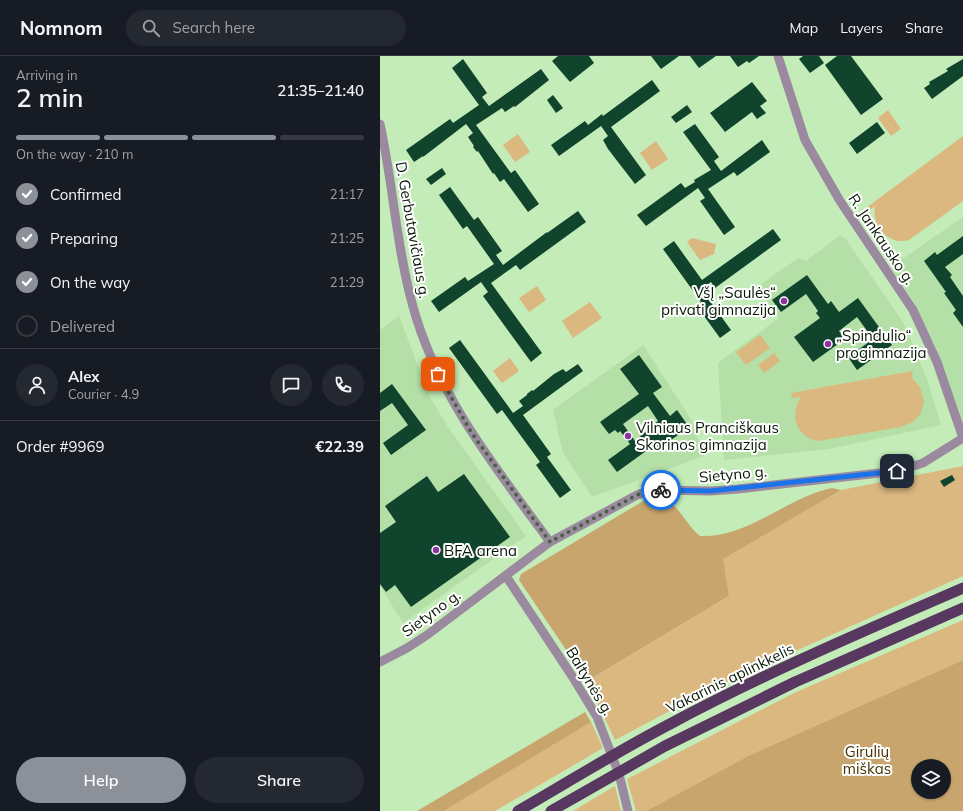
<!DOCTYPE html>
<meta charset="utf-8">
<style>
:root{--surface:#171b24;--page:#242831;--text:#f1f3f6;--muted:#9ea1a6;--line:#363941;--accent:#8c9099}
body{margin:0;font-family:Mulish,sans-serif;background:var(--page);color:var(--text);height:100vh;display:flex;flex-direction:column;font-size:15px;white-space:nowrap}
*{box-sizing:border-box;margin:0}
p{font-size:13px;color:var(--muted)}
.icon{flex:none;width:22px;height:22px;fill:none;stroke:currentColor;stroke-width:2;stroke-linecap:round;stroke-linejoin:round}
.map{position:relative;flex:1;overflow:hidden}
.sheet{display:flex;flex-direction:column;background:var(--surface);width:380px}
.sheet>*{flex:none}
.controls{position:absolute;left:531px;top:703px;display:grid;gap:8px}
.controls a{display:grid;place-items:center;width:40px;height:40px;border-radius:50%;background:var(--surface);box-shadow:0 1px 3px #0004;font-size:20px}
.pin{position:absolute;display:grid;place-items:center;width:34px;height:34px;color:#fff;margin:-17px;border-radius:8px;box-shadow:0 2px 6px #0006}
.courier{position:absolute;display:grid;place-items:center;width:40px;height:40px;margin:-20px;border:3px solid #1a73e8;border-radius:50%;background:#fff;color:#222;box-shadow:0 1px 5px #0007}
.overview em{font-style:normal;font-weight:600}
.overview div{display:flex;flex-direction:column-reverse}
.overview{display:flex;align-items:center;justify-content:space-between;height:68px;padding:0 16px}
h1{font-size:26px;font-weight:600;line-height:30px}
.bar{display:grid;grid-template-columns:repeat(4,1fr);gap:6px 4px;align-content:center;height:48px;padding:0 16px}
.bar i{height:5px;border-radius:3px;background:var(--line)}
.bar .active{background:var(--accent)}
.bar p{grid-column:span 4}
.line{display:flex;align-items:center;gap:10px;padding:0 16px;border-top:1px solid var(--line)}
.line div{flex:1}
.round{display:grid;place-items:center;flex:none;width:42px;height:42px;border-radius:21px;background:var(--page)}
ol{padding:0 16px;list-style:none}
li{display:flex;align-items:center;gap:12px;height:44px}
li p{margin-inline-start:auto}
li .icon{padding:4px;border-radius:50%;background:var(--accent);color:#fff;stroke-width:4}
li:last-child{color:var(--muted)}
li i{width:22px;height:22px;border:2px solid var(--line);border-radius:50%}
.cta{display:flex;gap:8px;margin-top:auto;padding:8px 16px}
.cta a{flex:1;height:46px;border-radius:24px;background:var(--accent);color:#fff;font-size:16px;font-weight:600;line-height:46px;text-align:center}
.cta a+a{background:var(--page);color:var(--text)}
header{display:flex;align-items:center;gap:24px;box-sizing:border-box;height:56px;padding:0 20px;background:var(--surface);border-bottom:1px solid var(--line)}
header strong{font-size:19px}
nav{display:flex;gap:22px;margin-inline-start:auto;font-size:14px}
.search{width:280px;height:36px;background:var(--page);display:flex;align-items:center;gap:10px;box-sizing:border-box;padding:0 14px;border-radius:22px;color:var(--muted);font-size:15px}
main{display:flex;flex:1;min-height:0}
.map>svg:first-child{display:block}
</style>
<header>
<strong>Nomnom</strong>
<div class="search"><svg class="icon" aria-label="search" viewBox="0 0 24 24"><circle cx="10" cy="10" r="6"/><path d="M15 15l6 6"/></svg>Search here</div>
<nav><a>Map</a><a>Layers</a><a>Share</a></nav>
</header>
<main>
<section class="sheet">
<div class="overview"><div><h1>2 min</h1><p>Arriving in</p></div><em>21:35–21:40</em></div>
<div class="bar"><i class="active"></i><i class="active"></i><i class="active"></i><i></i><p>On the way · 210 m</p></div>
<ol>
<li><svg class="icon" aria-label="check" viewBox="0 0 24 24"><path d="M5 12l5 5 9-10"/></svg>Confirmed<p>21:17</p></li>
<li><svg class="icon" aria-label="check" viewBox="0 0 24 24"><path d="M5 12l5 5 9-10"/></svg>Preparing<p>21:25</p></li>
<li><svg class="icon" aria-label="check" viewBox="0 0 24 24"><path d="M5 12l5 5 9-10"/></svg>On the way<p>21:29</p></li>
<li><i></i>Delivered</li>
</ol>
<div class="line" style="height:72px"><a class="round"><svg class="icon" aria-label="person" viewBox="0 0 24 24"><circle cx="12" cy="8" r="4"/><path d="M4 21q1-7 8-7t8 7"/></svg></a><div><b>Alex</b><p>Courier · 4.9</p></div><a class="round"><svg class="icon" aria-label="chat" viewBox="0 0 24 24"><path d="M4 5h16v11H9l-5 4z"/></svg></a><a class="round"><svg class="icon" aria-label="phone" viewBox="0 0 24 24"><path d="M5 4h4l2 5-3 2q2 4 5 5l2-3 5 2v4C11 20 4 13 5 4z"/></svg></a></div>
<div class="line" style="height:52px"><div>Order #9969</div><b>€22.39</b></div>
<div class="cta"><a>Help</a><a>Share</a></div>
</section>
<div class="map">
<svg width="583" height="755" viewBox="0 0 583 755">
<rect width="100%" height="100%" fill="#c3ecb8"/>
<g fill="#b4e0a7">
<polygon points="583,161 583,368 555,289 534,246 511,211"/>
<polygon points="459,180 465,182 525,269 548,326 561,369 449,393 344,404 338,307 399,262 377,231 418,202 426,205"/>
<polygon points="19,260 50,341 68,371 146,480 23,567 0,530 0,274"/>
<polygon points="263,289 311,363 324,400 212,441 183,397 173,354"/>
</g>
<g fill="#dbb880">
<polygon points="508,54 521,73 511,80 498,62"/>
<polygon points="138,78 150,96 135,106 123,89"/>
<path d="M583 80V145L529 184C509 190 491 170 495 150L489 155 486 152Z"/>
<polygon points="276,85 288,103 272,114 260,97"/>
<polygon points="312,182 336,188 334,198 320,204 307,186"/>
<polygon points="157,230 166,244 149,256 139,242"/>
<polygon points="210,246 222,262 193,282 182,265"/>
<polygon points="380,279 390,292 366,309 356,296"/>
<polygon points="394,297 400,305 384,317 378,309"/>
<polygon points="130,302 139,315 122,327 113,315"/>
<path d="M532 315 533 321H531L540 331 544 345 541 357 533 366 521 371 438 385C416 381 409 359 421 341L412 342 411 337Z"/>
<polygon points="583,410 583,520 333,632 235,684 207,625 349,540 342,503 461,434"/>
<polygon points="583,564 583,604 368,700 266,755 256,755 247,723 414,637"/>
<polygon points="211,666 223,692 115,755 64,755"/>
<polygon points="235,730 241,755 193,755"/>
</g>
<g fill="#c8a56c" fill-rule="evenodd">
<path d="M452 432 461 434 343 503 349 540 207 625 139 524 141 518 270 441C294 436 304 468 320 480 368 482 406 442 452 432Z"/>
<path d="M583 604V755H266L368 700ZM538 710H564V736H538Z"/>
<polygon points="205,656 211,666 64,755 37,755"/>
</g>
<g fill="#11442c" fill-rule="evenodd">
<polygon points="178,0 209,0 214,7 190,26 172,5"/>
<polygon points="271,0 299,0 281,13"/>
<polygon points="310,0 336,0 319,12"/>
<polygon points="350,0 379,0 369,7 367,5 358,11"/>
<polygon points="423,0 439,0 444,7 430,17 419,3"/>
<polygon points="457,0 471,0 503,43 481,59 445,9"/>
<polygon points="83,3 107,37 102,41 109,50 161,13 169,24 135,51 134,50 125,56 122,52 96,69 131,117 135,114 159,148 148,156 124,123 120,126 114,117 113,118 98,95 97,96 93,91 94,90 88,81 93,77 86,68 43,101 43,100 34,106 26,94 70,63 73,67 99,49 72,12"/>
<polygon points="583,3 583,20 552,43 544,32 550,28 549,26 568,15 566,13"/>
<polygon points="272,24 280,35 231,71 266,119 255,128 228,93 223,84 228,80 221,70 179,100 171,89 205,65 208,69 222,58 223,60"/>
<polygon points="372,26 387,45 380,50 386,57 377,63 372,56 345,76 330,57"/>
<polygon points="173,39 183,52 176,57 167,44"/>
<polygon points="307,49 312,56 296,67 291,61"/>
<polygon points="497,66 505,77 477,98 469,87"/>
<polygon points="315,68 339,101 334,105 341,115 382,84 390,96 357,120 354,116 328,133 355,171 344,179 320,145 325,142 318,132 266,170 257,159 301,127 305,132 315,126 314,124 331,114 303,76"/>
<polygon points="62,112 66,118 51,129 46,123"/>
<polygon points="70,131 94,164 98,161 122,195 116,199 123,209 167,176 167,177 198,155 206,166 140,214 136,209 111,227 162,297 151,306 103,240 108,236 101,226 59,256 51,245 85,221 88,225 114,208 87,170 83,173 59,139"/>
<polygon points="393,173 401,184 335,232 331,226 321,233 351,274 340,282 316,249 321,246 283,193 294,185 322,224"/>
<polygon points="583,180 583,198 565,211 572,219 570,221 583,240 583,271 573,257 576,254 564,237 566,236 544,205 555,196 557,199"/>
<polygon points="427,219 448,248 451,245 459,256 478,242 512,289 477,314 468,301 493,283 477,261 459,275 465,283 433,306 414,281 440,262 436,257 438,255 426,238 401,256 392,244"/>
<polygon points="80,284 133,357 143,350 139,345 147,339 147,338 152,334 153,335 174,318 183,313 186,316 198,308 203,315 143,359 171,398 167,401 191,434 180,442 156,409 160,406 122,354 117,358 69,292"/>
<path d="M259 299 282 331 273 337 290 360 297 354 309 371 276 395 273 390 237 416 228 404 250 388 240 375 238 377 235 374 229 378 220 366 259 338 240 313ZM268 350 278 365 255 385 243 368Z"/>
<polygon points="12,328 46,374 11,399 3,387 28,369 12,347 0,355 0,337"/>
<polygon points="84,418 130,481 31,551 15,529 6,536 0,528 0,477 16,466 5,450 47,420 58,436"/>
<polygon points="572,419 575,424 564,431 560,425"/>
</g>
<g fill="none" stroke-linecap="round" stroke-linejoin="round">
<g stroke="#9b8a9f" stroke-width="9">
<polyline points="398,0 425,84 460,145 533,254 557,306 583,382"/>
<path d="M0 68C13 127 16 188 32 247 56 338 115 411 170 486"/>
<polyline points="126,520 192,620 217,661 239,718 248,755"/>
<polyline points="0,606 27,592 47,579 170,486 257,439 268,435 279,434 330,435 358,433 517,415 543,407 583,382"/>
</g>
<g stroke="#583860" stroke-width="11">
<path d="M138 755C188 726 238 695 290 668 385 617 484 575 583 532"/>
<polyline points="171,755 285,690 415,626 583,552"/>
</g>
</g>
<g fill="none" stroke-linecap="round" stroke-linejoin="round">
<polyline stroke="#496244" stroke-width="4" stroke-dasharray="0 7.2" points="58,318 91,376 170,486 257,439 268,435 281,434"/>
<polyline stroke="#1a73e8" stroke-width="5" points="281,434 330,435 517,415"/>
</g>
<g fill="#8b34a1" stroke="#fff" stroke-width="1.5">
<circle cx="404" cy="245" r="4"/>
<circle cx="448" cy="288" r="4"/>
<circle cx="248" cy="380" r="4"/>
<circle cx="56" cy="494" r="4"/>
</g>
<g text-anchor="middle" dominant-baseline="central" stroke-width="4" stroke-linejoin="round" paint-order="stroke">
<g font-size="15" fill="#081705" stroke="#fff">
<text transform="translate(33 174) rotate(80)">D. Gerbutavičiaus g.</text>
<text transform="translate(502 183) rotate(56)">R. Jankausko g.</text>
<text transform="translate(353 418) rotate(-5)">Sietyno g.</text>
<text transform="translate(51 557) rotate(-36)">Sietyno g.</text>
<text transform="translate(350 622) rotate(-26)">Vakarinis aplinkkelis</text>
<text transform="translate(210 625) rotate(59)">Baltynės g.</text>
</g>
<g font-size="15" fill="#081705" stroke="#fff" text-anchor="start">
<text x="396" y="236" text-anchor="end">VšĮ „Saulės“<tspan x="396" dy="17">privati gimnazija</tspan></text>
<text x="456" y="279">„Spindulio“<tspan x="456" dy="17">progimnazija</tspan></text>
<text x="256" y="371">Vilniaus Pranciškaus<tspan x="256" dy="17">Skorinos gimnazija</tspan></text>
<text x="64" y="494">BFA arena</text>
</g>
<g font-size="15" fill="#493201" stroke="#fff">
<text x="487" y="695">Girulių<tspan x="487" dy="17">miškas</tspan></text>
</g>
</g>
</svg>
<div class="controls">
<a><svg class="icon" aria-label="layers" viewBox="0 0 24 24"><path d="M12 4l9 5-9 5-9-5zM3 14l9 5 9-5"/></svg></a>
</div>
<div class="pin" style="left:58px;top:318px;background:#ea580c"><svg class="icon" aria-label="bag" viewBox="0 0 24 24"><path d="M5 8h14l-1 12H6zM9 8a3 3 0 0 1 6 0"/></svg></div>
<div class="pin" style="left:517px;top:415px;background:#1f2937"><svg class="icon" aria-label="home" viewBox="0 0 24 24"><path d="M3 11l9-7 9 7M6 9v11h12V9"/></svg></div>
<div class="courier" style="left:281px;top:434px"><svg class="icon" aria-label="bike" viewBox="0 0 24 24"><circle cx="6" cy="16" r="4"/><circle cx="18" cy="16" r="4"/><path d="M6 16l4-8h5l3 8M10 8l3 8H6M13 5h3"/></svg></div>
</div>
</main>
